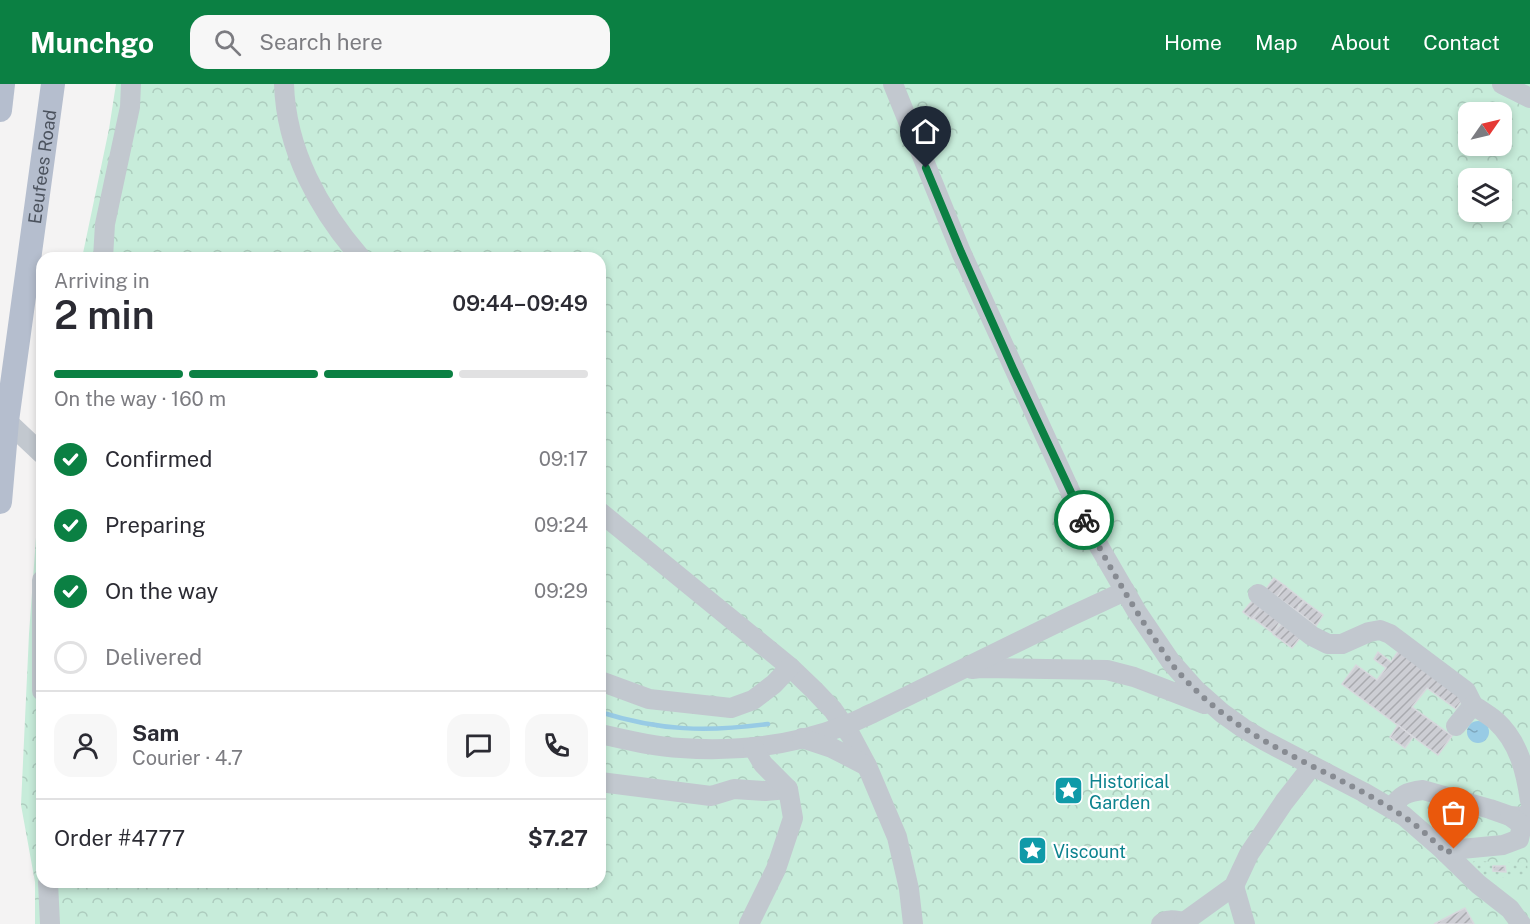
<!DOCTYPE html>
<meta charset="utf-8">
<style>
:root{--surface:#fff;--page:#f7f7f7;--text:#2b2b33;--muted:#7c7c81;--line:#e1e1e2;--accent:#0b8043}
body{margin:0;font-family:"Public Sans",sans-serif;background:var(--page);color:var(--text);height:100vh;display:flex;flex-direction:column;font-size:22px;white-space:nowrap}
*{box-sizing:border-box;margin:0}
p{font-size:20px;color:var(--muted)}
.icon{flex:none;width:33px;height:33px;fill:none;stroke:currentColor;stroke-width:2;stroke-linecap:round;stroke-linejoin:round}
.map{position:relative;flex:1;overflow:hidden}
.sheet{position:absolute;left:36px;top:168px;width:570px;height:636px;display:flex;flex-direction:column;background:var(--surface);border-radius:18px;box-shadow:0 3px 9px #0003}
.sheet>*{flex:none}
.needle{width:39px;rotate:56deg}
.fabs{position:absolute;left:1458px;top:18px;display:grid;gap:12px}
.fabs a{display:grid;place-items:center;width:54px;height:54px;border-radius:12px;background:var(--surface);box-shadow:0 3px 9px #0003;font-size:30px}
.pin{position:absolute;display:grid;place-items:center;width:51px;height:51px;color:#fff;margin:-62px -26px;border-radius:50% 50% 50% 0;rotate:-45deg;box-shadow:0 0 6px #0007}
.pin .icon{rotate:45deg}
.courier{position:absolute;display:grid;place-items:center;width:60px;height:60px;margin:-30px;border:4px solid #0b8043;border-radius:50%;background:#fff;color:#222;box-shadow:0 2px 8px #0007}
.head em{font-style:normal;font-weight:600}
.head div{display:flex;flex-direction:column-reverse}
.head{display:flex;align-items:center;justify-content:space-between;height:102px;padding:0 18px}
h1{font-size:39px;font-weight:600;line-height:45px}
.bar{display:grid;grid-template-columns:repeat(4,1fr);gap:9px 6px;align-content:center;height:72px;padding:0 18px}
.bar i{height:8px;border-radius:4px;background:var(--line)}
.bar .current{background:var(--accent)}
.bar p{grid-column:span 4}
.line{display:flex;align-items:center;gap:15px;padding:0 18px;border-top:2px solid var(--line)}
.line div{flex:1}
.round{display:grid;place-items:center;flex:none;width:63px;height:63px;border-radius:18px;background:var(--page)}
ol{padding:0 18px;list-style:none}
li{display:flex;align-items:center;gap:18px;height:66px}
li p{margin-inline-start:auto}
li .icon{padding:6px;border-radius:50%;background:var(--accent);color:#fff;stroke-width:4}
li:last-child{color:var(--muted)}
li i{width:33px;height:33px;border:3px solid var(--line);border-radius:50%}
header{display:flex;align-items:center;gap:36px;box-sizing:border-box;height:84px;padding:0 30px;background:var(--accent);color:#fff}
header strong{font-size:28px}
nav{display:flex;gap:33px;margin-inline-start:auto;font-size:21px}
.search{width:420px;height:54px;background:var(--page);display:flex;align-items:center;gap:15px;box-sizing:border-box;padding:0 21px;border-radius:18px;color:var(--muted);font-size:22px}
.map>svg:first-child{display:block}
</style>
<header>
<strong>Munchgo</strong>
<div class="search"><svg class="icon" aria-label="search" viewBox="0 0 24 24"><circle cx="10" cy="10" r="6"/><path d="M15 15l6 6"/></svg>Search here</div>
<nav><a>Home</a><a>Map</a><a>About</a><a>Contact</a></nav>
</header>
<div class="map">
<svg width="1530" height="840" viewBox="0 0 1530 840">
<defs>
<pattern id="park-crowns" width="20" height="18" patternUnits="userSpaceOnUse" patternTransform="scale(1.5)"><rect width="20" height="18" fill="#c7ecda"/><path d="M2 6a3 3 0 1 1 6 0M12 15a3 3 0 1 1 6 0" fill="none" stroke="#adccbe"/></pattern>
<pattern id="garden-dots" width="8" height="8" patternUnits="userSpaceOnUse" patternTransform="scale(1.5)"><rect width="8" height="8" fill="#c7ecda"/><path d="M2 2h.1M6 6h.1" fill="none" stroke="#adccbe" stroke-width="1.8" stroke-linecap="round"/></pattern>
<pattern id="water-ripples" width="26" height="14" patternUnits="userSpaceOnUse" patternTransform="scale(1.5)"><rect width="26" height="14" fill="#98cbe5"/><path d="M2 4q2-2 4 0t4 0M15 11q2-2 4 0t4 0" fill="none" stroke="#7ea7bd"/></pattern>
<pattern id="building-hatch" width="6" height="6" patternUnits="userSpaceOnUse" patternTransform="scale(1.5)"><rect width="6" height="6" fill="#cdced4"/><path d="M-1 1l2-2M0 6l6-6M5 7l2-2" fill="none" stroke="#a9aaaf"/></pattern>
</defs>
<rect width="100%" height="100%" fill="#f4f3f3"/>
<path fill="url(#park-crowns)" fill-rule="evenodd" d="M116 0H1530V840H35V798L21 721 29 550 39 412 42 413V798H600V174H82L109 45ZM1468 28H1502V62H1468ZM1468 94H1502V128H1468Z"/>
<path fill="url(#garden-dots)" d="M1474 777 1527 779 1528 791C1505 793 1488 799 1470 782Z"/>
<circle fill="url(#water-ripples)" cx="1478" cy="648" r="11"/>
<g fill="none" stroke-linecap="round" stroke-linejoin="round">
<path stroke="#98cbe5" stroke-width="4.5" d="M600 628C660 647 707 648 768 640"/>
</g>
<g fill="url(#building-hatch)" stroke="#d7d8dd" stroke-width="1.5">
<polygon points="1274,494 1285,502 1277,513 1266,505"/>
<polygon points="1285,502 1304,517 1299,521 1297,527 1277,513"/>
<polygon points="1252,517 1261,524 1252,535 1243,528"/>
<polygon points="1304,517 1323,531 1316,542 1297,527"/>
<polygon points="1261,524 1280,538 1273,549 1253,534"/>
<polygon points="1281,540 1300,554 1292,564 1273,550"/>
<polygon points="1399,566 1464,614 1456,625 1427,604 1412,623 1452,652 1438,671 1342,600 1356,581 1377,596 1386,584 1374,575 1378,568 1391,578"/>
<polygon points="1398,641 1413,653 1405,664 1390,653"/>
<polygon points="1493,782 1505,782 1506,788 1493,787"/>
<polygon points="1465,824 1474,840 1434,840"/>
</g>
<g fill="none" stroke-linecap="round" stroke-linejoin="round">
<g stroke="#c2c8cf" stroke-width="20">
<path d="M284 0C286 66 319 126 361 174"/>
<polyline points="893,0 961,168 1082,433 1137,528 1171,578 1195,605 1222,629 1243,644 1265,657 1363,708 1404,732 1442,765 1478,800 1510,825 1521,840"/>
<polyline points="1502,0 1530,14"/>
<polyline points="103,174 105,140 130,23 131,0"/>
<polyline points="7,337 42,370"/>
<polyline points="600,428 790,583 814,606 833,626 851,652 867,682 897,753 909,805 913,840"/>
<polyline points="42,496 42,607"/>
<polyline points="1258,510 1312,552 1328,560 1342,560 1369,548 1380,546 1390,550 1466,607 1473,621 1456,642"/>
<polyline points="972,585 980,584 1107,586 1134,593 1204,620"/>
<polyline points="600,597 649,615 731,624 753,616 774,600 790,583"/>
<path d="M1473 621C1480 626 1489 631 1496 637 1519 658 1526 688 1530 717"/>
<path d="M600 650C627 656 654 663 681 664 736 668 793 661 844 642 854 638 864 633 873 629L1069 533 1125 507"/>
<polyline points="802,654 832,664 867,682"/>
<polyline points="600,698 711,712 734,705 765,707 788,705"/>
<path d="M1391 724C1401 711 1406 708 1423 706L1490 725 1510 732 1523 733 1530 727"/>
<polyline points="1446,769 1451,766 1503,761 1519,755 1522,741 1510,732"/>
<polyline points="48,798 50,840"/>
<polyline points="1234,802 1245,840"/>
<polyline points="749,840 776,785 793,734 788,705 763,680 753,663"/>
<path d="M1161 840C1167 834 1177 837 1184 838"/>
<polyline points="1183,840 1184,838 1234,802 1249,770 1284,718 1312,682"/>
</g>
<g stroke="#b5bece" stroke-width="24">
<polyline points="0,26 3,0"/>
<path id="s1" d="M0 418 7 337 53 0"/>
</g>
</g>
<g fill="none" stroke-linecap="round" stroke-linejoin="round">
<path stroke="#878b92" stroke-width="6" stroke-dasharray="0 10.8" d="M1084 436C1107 477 1129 518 1156 557 1164 569 1172 582 1183 593 1200 612 1221 629 1242 643 1292 676 1350 697 1401 731 1417 741 1432 755 1446 769L1454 765"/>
<polyline stroke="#0b8043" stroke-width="8" points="926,84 961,168 1015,289 1084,436"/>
</g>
<defs>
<symbol id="sight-square" viewBox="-11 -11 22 22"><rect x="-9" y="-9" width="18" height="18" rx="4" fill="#0f9aa8" stroke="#fff"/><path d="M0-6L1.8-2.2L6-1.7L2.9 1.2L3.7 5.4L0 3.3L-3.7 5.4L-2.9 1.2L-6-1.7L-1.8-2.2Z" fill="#fff"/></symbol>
</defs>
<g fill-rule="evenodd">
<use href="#sight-square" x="1052" y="690" width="33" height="33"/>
<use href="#sight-square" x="1016" y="750" width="33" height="33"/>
</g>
<g text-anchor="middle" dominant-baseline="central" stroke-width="4.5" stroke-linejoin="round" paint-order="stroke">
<g font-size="18" fill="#4c535e" stroke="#fff">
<text stroke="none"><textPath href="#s1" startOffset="338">Eeufees Road</textPath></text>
</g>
<g font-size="18" fill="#0d838f" stroke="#fff" text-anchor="start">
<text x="1089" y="697">Historical<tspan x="1089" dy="21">Garden</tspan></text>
<text x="1053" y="767">Viscount</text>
</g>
</g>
</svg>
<div class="fabs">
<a><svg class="needle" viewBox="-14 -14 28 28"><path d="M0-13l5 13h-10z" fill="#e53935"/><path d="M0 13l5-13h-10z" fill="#7c7c81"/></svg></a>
<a><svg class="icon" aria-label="layers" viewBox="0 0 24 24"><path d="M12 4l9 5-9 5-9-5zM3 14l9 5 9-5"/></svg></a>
</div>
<div class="pin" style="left:1454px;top:765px;background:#ea580c"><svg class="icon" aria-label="bag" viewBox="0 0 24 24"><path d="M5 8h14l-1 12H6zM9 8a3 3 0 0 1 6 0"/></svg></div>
<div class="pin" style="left:926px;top:84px;background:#1f2937"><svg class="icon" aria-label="home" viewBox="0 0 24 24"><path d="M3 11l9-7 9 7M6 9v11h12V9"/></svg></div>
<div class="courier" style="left:1084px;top:436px"><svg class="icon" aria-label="bike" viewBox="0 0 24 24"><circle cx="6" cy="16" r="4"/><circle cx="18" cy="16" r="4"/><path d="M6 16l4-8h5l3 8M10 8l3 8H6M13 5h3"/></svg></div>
<section class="sheet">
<div class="head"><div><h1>2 min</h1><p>Arriving in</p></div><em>09:44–09:49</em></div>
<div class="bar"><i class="current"></i><i class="current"></i><i class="current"></i><i></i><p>On the way · 160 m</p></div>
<ol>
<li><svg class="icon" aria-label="check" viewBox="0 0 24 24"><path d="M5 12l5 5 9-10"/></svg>Confirmed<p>09:17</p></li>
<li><svg class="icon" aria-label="check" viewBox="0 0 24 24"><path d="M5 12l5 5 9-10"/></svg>Preparing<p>09:24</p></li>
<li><svg class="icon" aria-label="check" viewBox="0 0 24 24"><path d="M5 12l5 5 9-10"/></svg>On the way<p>09:29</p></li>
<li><i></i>Delivered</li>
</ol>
<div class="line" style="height:108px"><a class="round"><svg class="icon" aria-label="person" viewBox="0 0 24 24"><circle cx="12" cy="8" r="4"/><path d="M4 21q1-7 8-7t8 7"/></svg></a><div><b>Sam</b><p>Courier · 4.7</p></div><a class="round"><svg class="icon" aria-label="chat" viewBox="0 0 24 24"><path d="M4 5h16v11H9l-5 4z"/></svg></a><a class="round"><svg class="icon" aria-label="phone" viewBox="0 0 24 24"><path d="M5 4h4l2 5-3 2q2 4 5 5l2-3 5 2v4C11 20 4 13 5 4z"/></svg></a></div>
<div class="line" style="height:78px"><div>Order #4777</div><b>$7.27</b></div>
</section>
</div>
